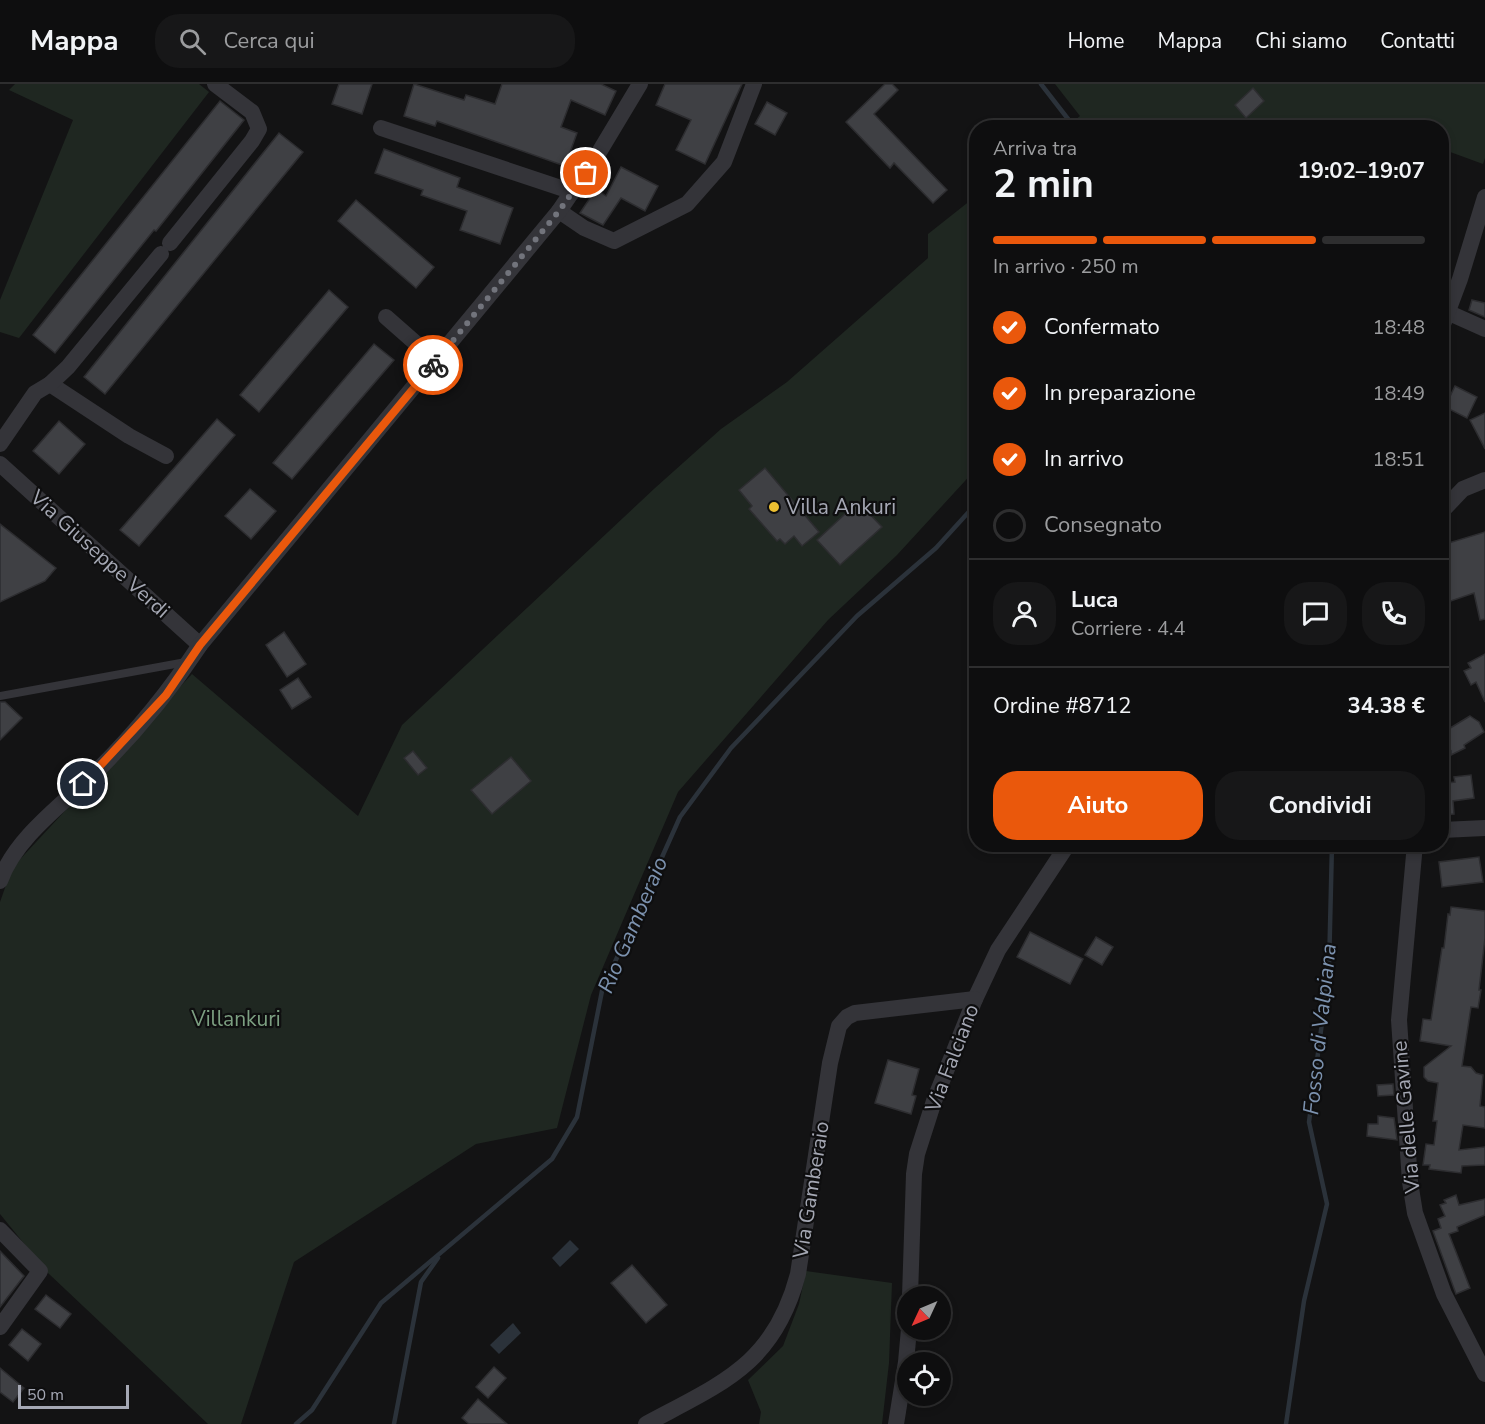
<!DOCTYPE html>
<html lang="it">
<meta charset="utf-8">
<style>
:root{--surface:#0e0e0f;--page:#171718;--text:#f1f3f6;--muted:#9b9c9e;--line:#2e2e2f;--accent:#ea580c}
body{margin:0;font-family:"Nunito Sans",sans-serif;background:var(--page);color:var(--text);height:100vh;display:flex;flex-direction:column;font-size:22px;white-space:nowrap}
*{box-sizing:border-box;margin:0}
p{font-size:20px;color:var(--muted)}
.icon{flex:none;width:33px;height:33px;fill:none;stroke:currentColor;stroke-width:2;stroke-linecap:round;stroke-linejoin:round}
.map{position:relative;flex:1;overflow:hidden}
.details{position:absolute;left:969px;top:36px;width:480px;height:732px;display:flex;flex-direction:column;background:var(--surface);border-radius:24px;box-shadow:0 3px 9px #0003,0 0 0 2px var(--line)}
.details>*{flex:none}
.needle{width:39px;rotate:226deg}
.controls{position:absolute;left:897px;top:1202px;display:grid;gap:12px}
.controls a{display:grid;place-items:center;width:54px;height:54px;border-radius:50%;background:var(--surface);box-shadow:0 3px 9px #0003,0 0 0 2px var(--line);font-size:30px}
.scale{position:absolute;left:18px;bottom:15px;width:111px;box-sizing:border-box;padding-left:6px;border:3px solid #a5a8b4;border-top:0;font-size:16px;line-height:21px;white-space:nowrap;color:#a5a8b4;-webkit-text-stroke:4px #0e0e0f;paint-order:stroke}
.pin{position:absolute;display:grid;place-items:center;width:51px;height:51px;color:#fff;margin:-26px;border:3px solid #fff;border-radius:50%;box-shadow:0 2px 6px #0007}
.courier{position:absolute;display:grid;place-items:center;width:60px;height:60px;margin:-30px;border:4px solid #ea580c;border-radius:50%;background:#fff;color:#222;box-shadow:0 2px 8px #0007}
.head em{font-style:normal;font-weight:700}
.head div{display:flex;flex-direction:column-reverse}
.head{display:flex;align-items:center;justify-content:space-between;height:102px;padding:0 24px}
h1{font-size:39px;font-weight:700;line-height:45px}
.bar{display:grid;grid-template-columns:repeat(4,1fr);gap:9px 6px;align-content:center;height:72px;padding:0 24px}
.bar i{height:8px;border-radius:4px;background:var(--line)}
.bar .current{background:var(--accent)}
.bar p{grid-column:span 4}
.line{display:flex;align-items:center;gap:15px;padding:0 24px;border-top:2px solid var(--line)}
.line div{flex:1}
.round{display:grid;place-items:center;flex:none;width:63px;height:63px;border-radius:24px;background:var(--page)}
ol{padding:0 24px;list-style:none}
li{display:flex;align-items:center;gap:18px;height:66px}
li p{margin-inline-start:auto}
li .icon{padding:6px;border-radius:50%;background:var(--accent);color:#fff;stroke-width:4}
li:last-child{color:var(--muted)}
li i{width:33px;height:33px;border:3px solid var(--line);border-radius:50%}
.primary-button{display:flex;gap:12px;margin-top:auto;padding:12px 24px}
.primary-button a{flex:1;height:69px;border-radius:24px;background:var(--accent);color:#fff;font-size:24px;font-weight:700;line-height:69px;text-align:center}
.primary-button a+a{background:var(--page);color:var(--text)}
header{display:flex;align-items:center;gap:36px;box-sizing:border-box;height:84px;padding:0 30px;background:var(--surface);border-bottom:2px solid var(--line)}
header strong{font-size:28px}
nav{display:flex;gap:33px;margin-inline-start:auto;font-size:21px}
.search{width:420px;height:54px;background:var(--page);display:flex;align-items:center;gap:15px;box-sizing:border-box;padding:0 21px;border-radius:24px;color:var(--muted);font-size:22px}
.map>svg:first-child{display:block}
</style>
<header>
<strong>Mappa</strong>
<div class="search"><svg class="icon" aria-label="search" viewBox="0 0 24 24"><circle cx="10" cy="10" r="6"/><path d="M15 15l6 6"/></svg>Cerca qui</div>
<nav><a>Home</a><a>Mappa</a><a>Chi siamo</a><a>Contatti</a></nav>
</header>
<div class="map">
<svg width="1485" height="1340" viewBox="0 0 1485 1340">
<rect width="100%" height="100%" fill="#131314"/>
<g fill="#1f2721">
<polygon points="15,0 199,0 209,8 19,254 0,248 0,216 73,36 9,6"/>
<polygon points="1055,0 1485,0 1485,74 1483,80 1442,65 1442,44 1342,43 1312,35 1303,44 1066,43 1080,32"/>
<polygon points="976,112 976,385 897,471 828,536 678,708 591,911 557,1044 476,1060 294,1178 241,1340 208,1340 48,1189 0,1130 0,818 12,784 192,590 358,732 402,641 655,404 721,345 787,298 928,174 928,150"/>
<polygon points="806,1187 892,1199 889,1279 882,1340 759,1340 761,1328 748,1296 783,1262 799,1220"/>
</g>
<g fill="#2b323a">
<polygon points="570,1156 579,1165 560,1183 552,1174"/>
<polygon points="513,1239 521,1249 499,1270 490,1261"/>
</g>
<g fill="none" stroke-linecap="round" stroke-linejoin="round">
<g stroke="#2b323a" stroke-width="4.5">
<polyline points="1041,0 1075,44"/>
<polyline points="296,1340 312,1326 381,1219 552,1075 577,1033 602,907 680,733 731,664 857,532 936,464 976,420"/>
<polyline points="394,1340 421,1198 438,1174"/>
<polyline points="1286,1340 1304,1217 1327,1120 1309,1038 1329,885 1332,760"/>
</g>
</g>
<g fill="#3f4044" stroke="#2d2d30" stroke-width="1.5">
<polygon points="339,0 372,0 362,30 332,20"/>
<polygon points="414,0 464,16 466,11 495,20 502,0 601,0 616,7 605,31 571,16 561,43 577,49 565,82 437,37 435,42 404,32"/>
<polygon points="665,0 742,0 705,80 676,66 691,36 656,21"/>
<polygon points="885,0 892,0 898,6 874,30 947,106 933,119 894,79 890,84 846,38"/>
<polygon points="1253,4 1264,17 1246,34 1235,21"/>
<polygon points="220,17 244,36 156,147 154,146 55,269 33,251"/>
<polygon points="767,18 787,29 775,51 755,40"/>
<polygon points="279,49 303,68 105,310 84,293"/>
<polygon points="384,65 460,94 457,103 513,124 500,160 460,146 467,127 421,111 423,106 375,89"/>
<polygon points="621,83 658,102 645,127 621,114 603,141 580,129 596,105 606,112"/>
<polygon points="356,116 434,183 416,204 338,137"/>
<polygon points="329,206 348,223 259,328 240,311"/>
<polygon points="1472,216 1485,219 1485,233 1469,226"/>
<polygon points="374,260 394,276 292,395 273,379"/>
<polygon points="1455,302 1477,313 1467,334 1445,323"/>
<polygon points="1485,329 1485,365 1470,336"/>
<polygon points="217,335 235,351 139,462 120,446"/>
<polygon points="59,337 85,360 59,390 33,367"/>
<polygon points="765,384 819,448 802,462 794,452 785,460 780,455 777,457 749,425 752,422 739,406"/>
<polygon points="250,405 276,427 251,455 225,432"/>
<polygon points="858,418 882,443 840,481 817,456"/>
<polygon points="0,440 56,484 45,497 0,518"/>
<polygon points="1485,448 1485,535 1480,536 1474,509 1442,520 1442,461"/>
<polygon points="284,548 306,580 287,593 266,561"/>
<polygon points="1485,570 1485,618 1476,598 1471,601 1464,587 1471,584 1468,579"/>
<polygon points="298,594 311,613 292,625 280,606"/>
<polygon points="0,618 5,618 22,634 0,656"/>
<polygon points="1470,632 1479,638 1484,648 1464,661 1465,664 1451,671 1451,667 1442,672 1442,649"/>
<polygon points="413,667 427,684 418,691 404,674"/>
<polygon points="511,673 531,697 492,730 471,706"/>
<polygon points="1471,691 1474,714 1453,717 1454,730 1442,731 1442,707 1448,706 1447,699 1455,698 1454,693"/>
<polygon points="1479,773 1483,798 1442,803 1439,778"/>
<polygon points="1451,823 1485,827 1485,854 1479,906 1481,906 1478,924 1471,923 1462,982 1471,983 1476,989 1483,991 1480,1022 1485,1023 1485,1044 1463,1041 1459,1066 1485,1063 1485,1081 1462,1082 1461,1089 1429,1085 1430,1081 1423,1081 1426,1060 1434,1061 1437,1037 1433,1037 1438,999 1428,997 1424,993 1424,983 1451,962 1420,957 1423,935 1431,936 1442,864 1444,864 1448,830 1450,831"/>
<polygon points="1030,848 1083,875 1070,900 1017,873"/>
<polygon points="1096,853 1113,863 1102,881 1085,871"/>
<polygon points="888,976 919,985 912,1011 916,1012 911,1030 875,1019"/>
<polygon points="1393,1000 1394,1011 1378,1012 1377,1001"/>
<polygon points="1378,1032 1394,1034 1397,1056 1367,1052 1368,1040 1378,1040"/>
<polygon points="1456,1111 1459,1121 1485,1115 1485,1131 1457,1143 1458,1147 1449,1150 1470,1204 1456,1210 1433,1147 1441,1144 1438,1135 1445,1132 1440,1121 1446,1119 1444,1116"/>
<polygon points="0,1167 24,1192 0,1223"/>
<polygon points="632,1181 667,1221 646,1239 611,1199"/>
<polygon points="46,1211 71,1230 60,1244 35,1225"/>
<polygon points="22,1245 41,1260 28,1277 9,1261"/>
<polygon points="494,1283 506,1294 488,1314 476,1303"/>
<polygon points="0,1284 24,1304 13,1318 0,1308"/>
<polygon points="478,1315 507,1340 469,1340 462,1334"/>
</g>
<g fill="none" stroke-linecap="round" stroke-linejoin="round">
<polyline stroke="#343439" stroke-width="8" points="0,612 186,578"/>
<g stroke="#343439" stroke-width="16">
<polyline points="381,44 573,108"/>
<polyline points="559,127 584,144 614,157 687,120 724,78 754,0"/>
<polyline points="170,159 252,57 259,45 252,28 215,0"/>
<polyline points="1447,228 1485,245"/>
<polyline points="386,233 436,277"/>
<polyline points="1442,243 1460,195 1485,113"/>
<polyline points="50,300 129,352 166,372"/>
<polyline points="0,360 35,309 50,300 68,283 161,170"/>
<polyline points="0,380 200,561"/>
<polyline points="1443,426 1463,405 1485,396"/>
<polyline points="1442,746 1485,744"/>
<polyline points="1415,760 1399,936 1410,1098 1415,1129 1444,1210 1485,1290"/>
<path d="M0 797C16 752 66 718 99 685 137 647 171 605 200 561L559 127 598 70 640 0"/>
<polyline points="0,1146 40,1187 0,1243"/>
<polyline points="910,1212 914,1090 917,1070 934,1017 975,915 998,866 1068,760"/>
<path d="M646 1340C722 1299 774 1281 798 1190L830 979 839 942 847 933 855 929 975 915"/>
<polyline points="896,1340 906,1278 909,1245"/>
</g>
</g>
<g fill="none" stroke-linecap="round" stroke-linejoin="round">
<polyline stroke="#72747c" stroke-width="6" stroke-dasharray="0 10.8" points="433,281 559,127 586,89"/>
<polyline stroke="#ea580c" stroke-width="8" points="83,700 166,611 200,561 433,281"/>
</g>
<circle fill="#edc032" stroke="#0e0e0f" stroke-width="2" cx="774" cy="423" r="6"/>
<g text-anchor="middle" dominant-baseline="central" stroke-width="4.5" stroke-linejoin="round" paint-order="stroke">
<g font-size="21" fill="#a5a8b4" stroke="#0e0e0f" text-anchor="start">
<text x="786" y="423">Villa Ankuri</text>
</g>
<g font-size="21" fill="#a5a8b4" stroke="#0e0e0f">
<text transform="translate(100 470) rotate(42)">Via Giuseppe Verdi</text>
<text transform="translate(952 974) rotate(-69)">Via Falciano</text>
<text transform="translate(1406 1033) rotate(-95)">Via delle Gavine</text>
<text transform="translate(811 1106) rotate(-81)">Via Gamberaio</text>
</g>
<g font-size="21" fill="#7c9f81" stroke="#0e0e0f">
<text x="236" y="935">Villankuri</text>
</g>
<g font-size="22" font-style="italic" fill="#7c92af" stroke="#0e0e0f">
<text transform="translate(633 841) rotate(-67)">Rio Gamberaio</text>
<text transform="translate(1320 945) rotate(-84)">Fosso di Valpiana</text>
</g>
</g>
</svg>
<div class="controls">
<a><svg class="needle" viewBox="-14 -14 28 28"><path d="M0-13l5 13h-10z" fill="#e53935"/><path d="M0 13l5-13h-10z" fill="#9b9c9e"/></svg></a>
<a><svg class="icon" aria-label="locate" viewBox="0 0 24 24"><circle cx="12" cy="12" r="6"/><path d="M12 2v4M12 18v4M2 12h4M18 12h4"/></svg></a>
</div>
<div class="scale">50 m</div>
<div class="pin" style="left:586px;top:89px;background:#ea580c"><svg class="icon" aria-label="bag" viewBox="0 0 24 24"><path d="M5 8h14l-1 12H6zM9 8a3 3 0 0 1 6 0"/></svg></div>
<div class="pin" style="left:83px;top:700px;background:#1f2937"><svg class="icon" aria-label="home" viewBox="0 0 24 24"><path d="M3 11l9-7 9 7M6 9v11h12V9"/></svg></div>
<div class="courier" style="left:433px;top:281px"><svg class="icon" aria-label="bike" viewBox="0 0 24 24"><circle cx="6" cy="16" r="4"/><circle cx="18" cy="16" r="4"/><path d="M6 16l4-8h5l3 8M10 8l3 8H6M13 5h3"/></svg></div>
<section class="details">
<div class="head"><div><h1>2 min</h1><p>Arriva tra</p></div><em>19:02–19:07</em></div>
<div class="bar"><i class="current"></i><i class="current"></i><i class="current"></i><i></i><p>In arrivo · 250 m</p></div>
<ol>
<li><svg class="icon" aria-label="check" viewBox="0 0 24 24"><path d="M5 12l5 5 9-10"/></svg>Confermato<p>18:48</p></li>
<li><svg class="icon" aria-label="check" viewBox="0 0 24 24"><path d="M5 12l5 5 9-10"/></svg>In preparazione<p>18:49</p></li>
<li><svg class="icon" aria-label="check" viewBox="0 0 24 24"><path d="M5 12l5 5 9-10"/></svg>In arrivo<p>18:51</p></li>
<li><i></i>Consegnato</li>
</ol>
<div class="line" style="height:108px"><a class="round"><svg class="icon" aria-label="person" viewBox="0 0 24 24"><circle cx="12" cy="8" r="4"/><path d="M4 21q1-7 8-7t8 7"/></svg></a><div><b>Luca</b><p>Corriere · 4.4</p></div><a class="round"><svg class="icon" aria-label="chat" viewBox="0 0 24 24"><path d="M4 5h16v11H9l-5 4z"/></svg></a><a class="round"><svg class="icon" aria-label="phone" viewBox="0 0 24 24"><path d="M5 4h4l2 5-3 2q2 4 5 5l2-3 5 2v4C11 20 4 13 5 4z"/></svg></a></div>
<div class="line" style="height:78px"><div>Ordine #8712</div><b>34.38 €</b></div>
<div class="primary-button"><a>Aiuto</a><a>Condividi</a></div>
</section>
</div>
